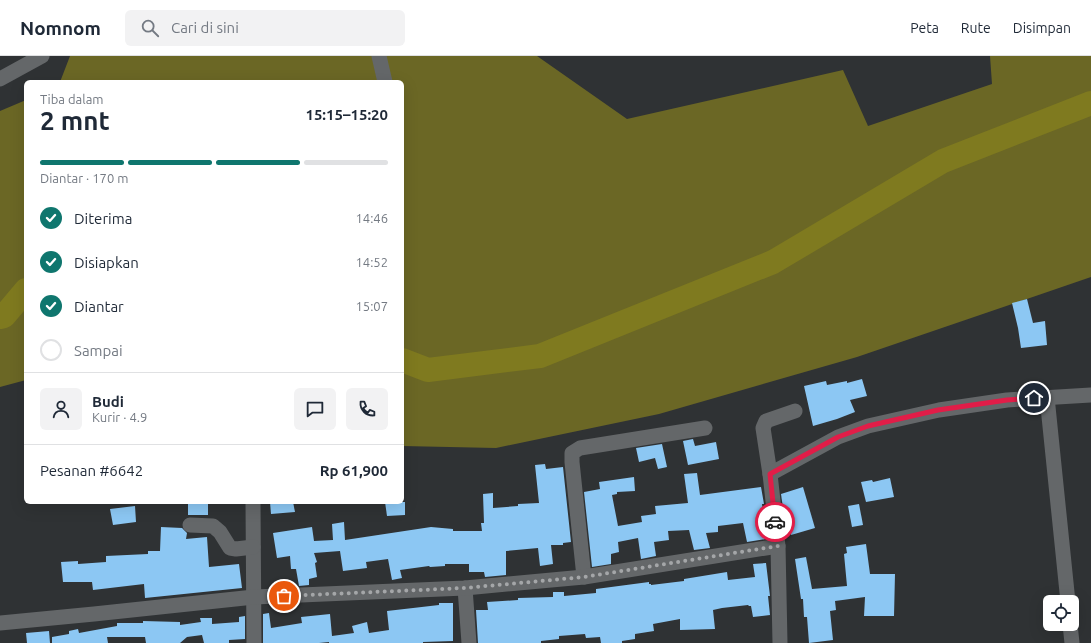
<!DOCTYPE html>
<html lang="id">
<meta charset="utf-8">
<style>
:root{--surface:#fff;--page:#f2f2f3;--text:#1f2937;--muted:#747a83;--line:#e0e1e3;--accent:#0f766e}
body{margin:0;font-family:Ubuntu,sans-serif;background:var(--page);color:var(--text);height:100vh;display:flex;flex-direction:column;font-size:15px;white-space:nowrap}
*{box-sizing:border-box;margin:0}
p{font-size:13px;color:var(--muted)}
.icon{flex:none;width:22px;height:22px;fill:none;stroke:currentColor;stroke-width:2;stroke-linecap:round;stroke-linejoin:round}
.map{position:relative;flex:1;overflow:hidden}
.side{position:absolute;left:24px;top:24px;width:380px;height:424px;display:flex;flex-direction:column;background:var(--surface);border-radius:6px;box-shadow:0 4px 16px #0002}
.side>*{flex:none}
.tools{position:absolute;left:1043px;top:539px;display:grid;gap:8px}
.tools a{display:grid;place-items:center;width:36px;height:36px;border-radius:6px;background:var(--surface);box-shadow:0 4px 16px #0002;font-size:20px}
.pin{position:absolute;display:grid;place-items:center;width:34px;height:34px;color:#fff;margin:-17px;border:2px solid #fff;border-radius:50%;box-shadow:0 1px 4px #0007}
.courier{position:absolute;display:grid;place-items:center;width:40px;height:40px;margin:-20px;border:3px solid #e11d48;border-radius:50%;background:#fff;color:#222;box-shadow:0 1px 5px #0007}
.summary em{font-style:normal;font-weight:700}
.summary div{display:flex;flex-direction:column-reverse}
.summary{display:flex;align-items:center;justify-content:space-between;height:68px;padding:0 16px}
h1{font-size:26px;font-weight:700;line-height:30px}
.bar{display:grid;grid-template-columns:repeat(4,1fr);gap:6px 4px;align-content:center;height:48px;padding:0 16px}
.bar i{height:5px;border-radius:3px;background:var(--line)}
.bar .selected{background:var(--accent)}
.bar p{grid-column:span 4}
.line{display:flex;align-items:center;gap:10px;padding:0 16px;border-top:1px solid var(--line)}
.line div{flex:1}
.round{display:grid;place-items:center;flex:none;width:42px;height:42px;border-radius:6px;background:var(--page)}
ol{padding:0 16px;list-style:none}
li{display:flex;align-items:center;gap:12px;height:44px}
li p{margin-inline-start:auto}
li .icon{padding:4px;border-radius:50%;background:var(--accent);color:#fff;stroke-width:4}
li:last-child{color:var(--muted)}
li i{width:22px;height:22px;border:2px solid var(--line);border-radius:50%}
header{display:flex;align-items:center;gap:24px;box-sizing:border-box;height:56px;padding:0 20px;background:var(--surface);border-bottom:1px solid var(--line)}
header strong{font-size:19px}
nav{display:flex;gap:22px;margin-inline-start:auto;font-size:14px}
.search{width:280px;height:36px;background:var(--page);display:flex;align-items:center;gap:10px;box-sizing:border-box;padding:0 14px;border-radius:6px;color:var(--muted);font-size:15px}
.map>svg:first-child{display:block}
</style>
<header>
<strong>Nomnom</strong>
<div class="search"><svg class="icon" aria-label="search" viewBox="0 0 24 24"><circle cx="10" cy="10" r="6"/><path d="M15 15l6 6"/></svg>Cari di sini</div>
<nav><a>Peta</a><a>Rute</a><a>Disimpan</a></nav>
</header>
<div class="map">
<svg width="1091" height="587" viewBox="0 0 1091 587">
<rect width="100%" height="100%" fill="#2f3234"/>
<g fill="#6b6725">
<polygon points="70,0 537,0 627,63 843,14 868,70 992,28 990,0 1091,0 1091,221 857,301 659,358 496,392 402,390 402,26 60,26"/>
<polygon points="26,44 26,324 0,331 0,55"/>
</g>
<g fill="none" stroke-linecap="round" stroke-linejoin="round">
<g stroke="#7f7a1f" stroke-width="24">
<polyline points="0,261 4,260 26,234"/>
<polyline points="402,304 428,314 540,300 773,206 943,105 1091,47"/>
</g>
</g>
<g fill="#8cc7f3">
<polygon points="1027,243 1033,267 1045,265 1047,289 1021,292 1018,272 1012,247"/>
<polygon points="862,323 867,340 850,344 855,356 837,363 813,370 804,330 826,325 827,329 847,325 847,327"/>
<polygon points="693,383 695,390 716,386 719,403 688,409 683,385"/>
<polygon points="662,388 667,411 658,413 655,402 639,406 636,392"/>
<polygon points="545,408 546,413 563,411 571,486 563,487 563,489 551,489 553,508 540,510 538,492 506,495 506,519 485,521 484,516 469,516 469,508 445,508 445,510 430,511 429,510 400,514 402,522 392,524 388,503 366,506 367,512 343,515 340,495 314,497 317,506 315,507 317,521 309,523 309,529 299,530 296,513 291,513 290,500 277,502 273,477 312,471 314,485 333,484 332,468 344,466 345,484 431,471 453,473 453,475 482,475 481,467 484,467 483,438 493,437 493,452 518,450 518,448 539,447 535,409"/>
<polygon points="697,417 700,439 761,431 764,448 762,448 765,468 764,468 766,483 747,486 743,467 718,470 718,476 706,477 710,492 694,494 689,474 668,475 669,484 654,486 656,500 641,503 638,482 618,486 619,496 611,498 611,508 592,511 584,436 600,433 599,426 634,421 635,435 617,436 617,438 612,439 618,470 642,466 641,460 656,458 655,450 688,447 684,418"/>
<polygon points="890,422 894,441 866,446 861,426 872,424 873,426"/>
<polygon points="803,431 815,472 791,479 783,452 781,438"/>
<rect x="188" y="446" width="20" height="13"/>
<polygon points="270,446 293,446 295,456 271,458"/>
<polygon points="385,446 405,446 405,459 387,460"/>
<polygon points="859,448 863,469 852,471 848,450"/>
<polygon points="135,450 136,466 113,469 110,453"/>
<polygon points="161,471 182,472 187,477 186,483 207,481 209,511 239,508 242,532 145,542 144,528 93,534 92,526 63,526 61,506 78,505 78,508 106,506 106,500 148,498 148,495 160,495"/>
<polygon points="866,488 870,518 895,518 894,560 864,560 865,541 835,545 836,554 830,555 833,584 809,587 807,561 804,561 803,543 801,543 795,503 806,501 812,533 847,530 844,498 847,497 846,491"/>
<polygon points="766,507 770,540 768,540 770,559 753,561 751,550 749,550 748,549 722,552 713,554 715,573 680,574 680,563 653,568 654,575 635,578 635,583 622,585 622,587 601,587 600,581 586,582 585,578 559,580 559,583 541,585 541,587 478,587 476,554 488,554 487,546 518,544 518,542 553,541 553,536 564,536 564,540 596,537 596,533 649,526 649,528 651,528 651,529 684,525 684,523 727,516 728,524 755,521 753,508"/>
<polygon points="439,547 453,547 453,585 423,586 423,587 329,587 329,586 319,587 263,587 263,558 269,557 271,572 302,567 301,561 330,558 332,580 354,577 352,570 367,566 369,577 389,574 387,555 439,549"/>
<polygon points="245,560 245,583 229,584 229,587 204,587 202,579 187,581 180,587 146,587 145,581 107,581 108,587 52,587 52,581 69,578 69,575 78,573 79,577 117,570 117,567 143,567 143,565 180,566 180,569 201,566 200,562 212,562 212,568 239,566 239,561"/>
<polygon points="49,575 50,587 27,587 26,577"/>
</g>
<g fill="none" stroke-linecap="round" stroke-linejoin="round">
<g stroke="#646769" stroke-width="15">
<polyline points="379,0 385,26"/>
<polyline points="0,23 42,0"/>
<polyline points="1047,341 1068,546"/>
<polyline points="770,418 763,372 766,365 795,355"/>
<polyline points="253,446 254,587"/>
<polyline points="190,469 213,470 220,476 230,492 236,493 253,491"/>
<polyline points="584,521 572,406 572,397 580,392 705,372"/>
<polyline points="465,532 469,587"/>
<polyline points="0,567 94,558 254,541 465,532 584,521 778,490"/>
<polyline points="1070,568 1072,587"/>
<polyline points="780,587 778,490 770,418 838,381 868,370 939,354 1007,344 1091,339"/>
</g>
</g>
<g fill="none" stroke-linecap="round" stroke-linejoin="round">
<polyline stroke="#a4a6a8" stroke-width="4" stroke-dasharray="0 7.2" points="284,540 465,532 584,521 778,490 775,466"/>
<polyline stroke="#e11d48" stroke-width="5" points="775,466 770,418 838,381 868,370 938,354 1007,344 1034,342"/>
</g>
</svg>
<div class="tools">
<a><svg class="icon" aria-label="locate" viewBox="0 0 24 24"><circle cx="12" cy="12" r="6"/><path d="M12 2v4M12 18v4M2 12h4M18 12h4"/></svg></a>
</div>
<div class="pin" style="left:284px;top:540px;background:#ea580c"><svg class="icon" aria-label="bag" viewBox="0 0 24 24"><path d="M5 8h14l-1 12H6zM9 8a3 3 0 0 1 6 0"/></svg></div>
<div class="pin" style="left:1034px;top:342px;background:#1f2937"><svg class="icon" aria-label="home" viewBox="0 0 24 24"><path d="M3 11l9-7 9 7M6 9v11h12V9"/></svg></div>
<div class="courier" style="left:775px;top:466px"><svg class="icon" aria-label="car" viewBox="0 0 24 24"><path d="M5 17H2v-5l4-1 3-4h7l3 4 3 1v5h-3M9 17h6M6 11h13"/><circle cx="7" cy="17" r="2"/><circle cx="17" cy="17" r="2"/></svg></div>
<section class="side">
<div class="summary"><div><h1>2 mnt</h1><p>Tiba dalam</p></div><em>15:15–15:20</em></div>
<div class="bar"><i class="selected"></i><i class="selected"></i><i class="selected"></i><i></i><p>Diantar · 170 m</p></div>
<ol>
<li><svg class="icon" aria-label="check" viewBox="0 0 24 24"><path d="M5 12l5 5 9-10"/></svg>Diterima<p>14:46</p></li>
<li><svg class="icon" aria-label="check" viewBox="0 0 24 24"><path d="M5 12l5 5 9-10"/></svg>Disiapkan<p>14:52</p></li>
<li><svg class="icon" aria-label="check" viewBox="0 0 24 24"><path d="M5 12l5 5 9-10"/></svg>Diantar<p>15:07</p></li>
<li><i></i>Sampai</li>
</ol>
<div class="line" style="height:72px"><a class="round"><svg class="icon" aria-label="person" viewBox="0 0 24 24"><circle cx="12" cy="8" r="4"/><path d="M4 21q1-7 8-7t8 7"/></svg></a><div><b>Budi</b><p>Kurir · 4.9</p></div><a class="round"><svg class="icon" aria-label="chat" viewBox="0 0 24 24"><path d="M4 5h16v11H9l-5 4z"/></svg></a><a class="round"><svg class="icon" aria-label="phone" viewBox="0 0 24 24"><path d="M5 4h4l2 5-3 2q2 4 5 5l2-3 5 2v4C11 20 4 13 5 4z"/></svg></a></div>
<div class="line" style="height:52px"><div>Pesanan #6642</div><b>Rp 61,900</b></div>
</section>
</div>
